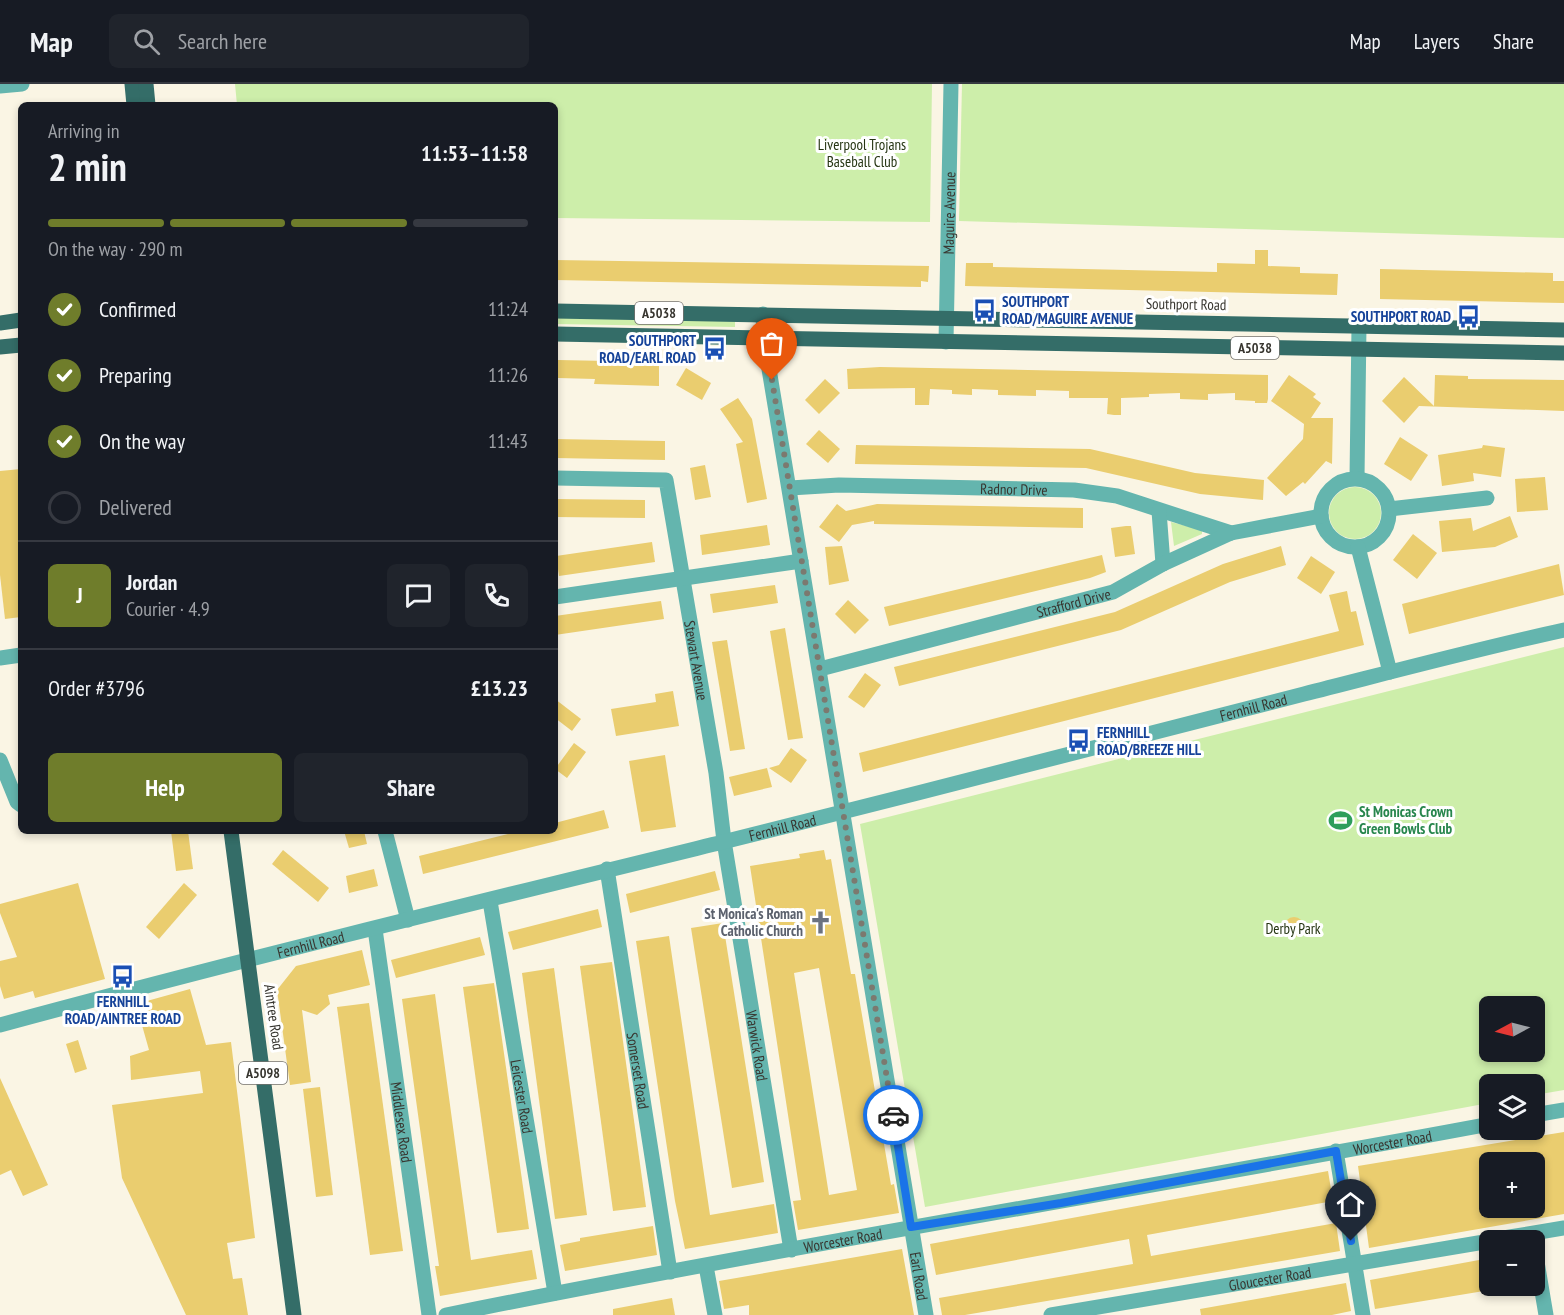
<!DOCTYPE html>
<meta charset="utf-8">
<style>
:root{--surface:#171b24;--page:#20242c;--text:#f1f3f6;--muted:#9ea1a6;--line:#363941;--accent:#6f7d2b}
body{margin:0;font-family:"PT Sans Narrow",sans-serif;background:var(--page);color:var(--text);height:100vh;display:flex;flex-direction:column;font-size:22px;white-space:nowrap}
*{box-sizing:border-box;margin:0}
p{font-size:20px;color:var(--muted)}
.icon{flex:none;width:33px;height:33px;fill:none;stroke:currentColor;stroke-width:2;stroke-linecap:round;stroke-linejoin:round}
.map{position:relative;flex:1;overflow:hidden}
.side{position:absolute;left:18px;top:18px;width:540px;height:732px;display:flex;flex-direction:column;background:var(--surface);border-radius:9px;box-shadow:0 3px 9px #0003}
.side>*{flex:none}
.needle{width:39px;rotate:263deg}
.tools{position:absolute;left:1479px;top:912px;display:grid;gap:12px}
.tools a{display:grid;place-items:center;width:66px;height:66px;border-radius:9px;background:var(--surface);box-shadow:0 3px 9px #0003;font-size:30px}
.pin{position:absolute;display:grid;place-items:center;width:51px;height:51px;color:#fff;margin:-62px -26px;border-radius:50% 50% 50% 0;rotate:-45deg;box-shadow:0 0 6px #0007}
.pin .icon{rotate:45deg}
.courier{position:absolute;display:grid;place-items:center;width:60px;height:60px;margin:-30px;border:4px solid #1a73e8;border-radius:50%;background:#fff;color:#222;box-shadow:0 2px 8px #0007}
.headline em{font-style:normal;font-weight:700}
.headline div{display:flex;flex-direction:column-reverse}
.headline{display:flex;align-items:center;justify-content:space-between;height:102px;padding:0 30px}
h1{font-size:39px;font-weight:700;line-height:45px}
.bar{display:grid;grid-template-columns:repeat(4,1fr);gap:9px 6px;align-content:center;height:72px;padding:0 30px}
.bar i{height:8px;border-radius:4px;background:var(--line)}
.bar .current{background:var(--accent)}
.bar p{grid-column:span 4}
.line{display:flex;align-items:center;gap:15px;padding:0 30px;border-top:2px solid var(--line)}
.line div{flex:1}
.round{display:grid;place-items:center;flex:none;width:63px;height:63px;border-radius:9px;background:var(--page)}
ol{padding:0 30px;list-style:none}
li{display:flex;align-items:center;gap:18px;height:66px}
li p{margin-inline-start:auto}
li .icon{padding:6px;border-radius:50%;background:var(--accent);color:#fff;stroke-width:4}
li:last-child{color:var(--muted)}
li i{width:33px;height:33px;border:3px solid var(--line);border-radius:50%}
.primary-button{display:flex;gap:12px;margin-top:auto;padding:12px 30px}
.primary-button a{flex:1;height:69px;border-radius:9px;background:var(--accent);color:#fff;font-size:24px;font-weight:700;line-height:69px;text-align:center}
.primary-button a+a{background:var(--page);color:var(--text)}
header{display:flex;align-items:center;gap:36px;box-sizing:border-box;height:84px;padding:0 30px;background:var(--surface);border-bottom:2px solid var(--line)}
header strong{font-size:28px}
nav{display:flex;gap:33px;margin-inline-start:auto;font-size:21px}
.search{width:420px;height:54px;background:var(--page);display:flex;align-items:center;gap:15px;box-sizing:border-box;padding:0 21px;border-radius:9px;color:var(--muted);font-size:22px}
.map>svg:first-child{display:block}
</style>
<header>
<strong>Map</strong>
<div class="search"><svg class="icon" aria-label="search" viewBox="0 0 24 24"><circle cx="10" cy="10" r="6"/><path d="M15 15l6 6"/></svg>Search here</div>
<nav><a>Map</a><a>Layers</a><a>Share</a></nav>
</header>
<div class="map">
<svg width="1564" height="1231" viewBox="0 0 1564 1231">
<rect width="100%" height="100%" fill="#faf5e4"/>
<g fill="#cdeeaa" fill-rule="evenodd">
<polygon points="235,0 932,0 930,138 555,134 555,21 237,21"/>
<polygon points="962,0 1564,0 1564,154 959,137"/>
<polygon points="555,233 735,236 735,243 555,240"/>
<circle cx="1355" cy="429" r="26"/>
<polygon points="1171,438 1202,446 1202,450 1174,462"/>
<path d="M1564 563V1006L1535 1011 1534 1000H1490L1489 1019 925 1123 860 740ZM1490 922H1534V968H1490Z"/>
</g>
<g fill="#eacd6f" fill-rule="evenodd">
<polygon points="1255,166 1268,166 1268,182 1300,183 1300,189 1338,190 1337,211 965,202 966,179 993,179 993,183 1217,188 1217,179 1255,180"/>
<polygon points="555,176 929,182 928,198 921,197 921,203 555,196"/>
<polygon points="1380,185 1553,189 1553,197 1564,197 1564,219 1380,215"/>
<polygon points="558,276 659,278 659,302 594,300 595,295 558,294"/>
<polygon points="880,283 1268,291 1268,315 1267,319 1255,319 1255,317 1235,316 1235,309 1208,310 1208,316 1180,315 1180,309 1149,310 1149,313 1121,314 1121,331 1114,331 1107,330 1108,314 1069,314 1069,307 1036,306 1036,312 998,311 998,306 972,305 972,311 952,310 952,306 930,305 929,321 915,321 915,304 848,305 847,285"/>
<polygon points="686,284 711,299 702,316 676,301"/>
<polygon points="1289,291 1316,310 1313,313 1321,319 1311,334 1333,334 1332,380 1326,377 1305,400 1303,398 1286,412 1267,394 1303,355 1304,340 1271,317"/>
<polygon points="1435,291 1468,292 1468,295 1564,296 1564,327 1419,322 1404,339 1382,317 1404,293 1434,322"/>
<polygon points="825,295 840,309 819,330 805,316"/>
<polygon points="738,314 752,335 767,415 747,419 736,360 743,358 720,325"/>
<polygon points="819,346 840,365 828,379 806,360"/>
<polygon points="1400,353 1428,371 1411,397 1384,380"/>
<polygon points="555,355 665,357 665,376 555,374"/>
<polygon points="856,361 1090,365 1195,389 1264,396 1263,416 1200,410 1086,384 855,380"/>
<polygon points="1483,361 1505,364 1501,393 1473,389 1474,397 1442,402 1438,371 1482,364"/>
<polygon points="705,381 711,413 695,416 690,384"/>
<polygon points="21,385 21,533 5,535 0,491 0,387"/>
<polygon points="1545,393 1548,426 1517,428 1515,395"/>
<polygon points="555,415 645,416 645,434 555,433"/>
<polygon points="837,420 846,427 877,420 1083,424 1083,444 874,440 874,437 852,441 839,458 819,443"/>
<polygon points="1510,432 1518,453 1495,463 1442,468 1439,437 1471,434 1473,447"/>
<polygon points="767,441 770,461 702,471 700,451"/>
<polygon points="1126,442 1131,442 1135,470 1115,473 1111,444"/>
<polygon points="1413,450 1437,469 1417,495 1393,476"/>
<polygon points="652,458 655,478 559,492 556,472"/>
<polygon points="842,462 849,497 829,501 825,463"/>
<polygon points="1281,462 1286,481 1230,498 1121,546 899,602 894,583 1115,528 1223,480"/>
<polygon points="1102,471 1106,488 1090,494 889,542 884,523"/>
<polygon points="1311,472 1335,488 1321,510 1297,494"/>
<polygon points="1559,480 1564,511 1409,550 1402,520"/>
<polygon points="775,501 778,519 713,529 710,510"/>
<polygon points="1347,507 1351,528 1356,527 1364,561 863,688 859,669 1339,547 1329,511"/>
<polygon points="848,516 869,536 855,550 835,530"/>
<polygon points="661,517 664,535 555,551 555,532"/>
<polygon points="785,544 803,654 788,656 770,547"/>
<polygon points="727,556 745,665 730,667 712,558"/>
<polygon points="865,589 881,601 864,624 848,613"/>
<polygon points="673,607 679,642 616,652 611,625 656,618 655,610"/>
<polygon points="555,615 581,635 572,647 555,634"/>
<polygon points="574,659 586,668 567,694 555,685"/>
<polygon points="791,664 807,676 791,699 769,684 779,681"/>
<polygon points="665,671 676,743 641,748 629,677"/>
<polygon points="767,684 772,703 734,712 729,693"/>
<polygon points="604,726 609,744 423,790 419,772 520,747 555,747 555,739"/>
<polygon points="171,747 188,747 193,785 176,787"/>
<polygon points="344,747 364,747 367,760 349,764"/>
<polygon points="283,766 329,804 318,818 272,780"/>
<path d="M824 766 826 776 831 775 851 890H855L891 1101 894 1100 899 1129 798 1146 793 1117 801 1116 750 782 800 774 799 770ZM819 884 857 1106 829 1111 794 889Z"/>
<polygon points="374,785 378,802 349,809 346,792"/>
<polygon points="715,787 720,806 630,829 626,810"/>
<polygon points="78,799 105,895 35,914 33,907 4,915 0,902 0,877 17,873 0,829 0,820"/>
<polygon points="184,799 197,811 159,855 146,843"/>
<polygon points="598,825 602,843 513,866 508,848"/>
<circle cx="1294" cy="843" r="10"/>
<polygon points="723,839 764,1098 732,1104 691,844"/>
<polygon points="669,852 710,1131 774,1120 778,1149 685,1165 675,1117 636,857"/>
<polygon points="480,853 485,871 396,894 391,876"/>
<polygon points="362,866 370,901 328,911 330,920 317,931 302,926 311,998 290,1001 277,906 296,882"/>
<polygon points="612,878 646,1123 613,1127 580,882"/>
<polygon points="554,884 587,1131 555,1135 522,889"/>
<polygon points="494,899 529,1145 497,1149 463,903"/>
<polygon points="190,905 206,961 231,958 255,1154 227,1159 233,1195 242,1194 248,1231 186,1231 122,1094 112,1021 203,1009 200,987 131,996 130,972 149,966 136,920"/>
<polygon points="435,910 471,1176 532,1166 537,1195 440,1212 435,1182 439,1182 402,915"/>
<polygon points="369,919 403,1167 370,1171 337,923"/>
<polygon points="78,956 87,985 75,989 66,960"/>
<polygon points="0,994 48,1101 23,1112 11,1086 0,1091"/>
<polygon points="320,1003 333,1111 316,1113 303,1005"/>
<path d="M1564 1048V1130L1369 1164 1358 1082ZM1490 1078H1534L1537 1124H1490Z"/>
<polygon points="1328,1087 1333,1117 1147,1151 1151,1172 1336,1139 1340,1167 965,1231 942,1231 939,1214 1133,1180 1129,1155 936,1191 930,1160"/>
<polygon points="653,1142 657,1171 565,1187 560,1161 580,1157 580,1154"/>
<polygon points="902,1165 914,1231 749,1231 749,1221 724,1225 719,1197"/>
<polygon points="1490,1174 1490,1206 1375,1225 1370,1196"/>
<polygon points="1346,1199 1351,1227 1332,1231 1201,1231 1200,1225"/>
<polygon points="672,1214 675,1231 613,1231 613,1225"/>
</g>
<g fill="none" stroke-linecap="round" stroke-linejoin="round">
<g stroke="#64b5ae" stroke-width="15">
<polyline points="0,2 22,0"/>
<path id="s1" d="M763 230 764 255 926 1231"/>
<path id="s2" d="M946 258 951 0"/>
<path id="s3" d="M555 394 666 396 716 689 724 757 791 1166"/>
<polyline points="1357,394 1359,242"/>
<circle cx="1355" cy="429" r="34"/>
<path id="s4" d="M790 404 839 401 1074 406 1117 412 1231 449"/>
<polyline points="1389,425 1487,414"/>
<polyline points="1159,427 1163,480"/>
<polyline points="1358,463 1390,588"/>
<polyline points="555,513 801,477"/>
<polyline points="0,574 21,571"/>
<path id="s5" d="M820 585 1113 508 1163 480 1231 449 1321 432"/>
<polyline points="0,676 17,718 21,721"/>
<polyline points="385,747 408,836"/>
<path id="s6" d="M607 785 670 1188"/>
<path id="s7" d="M490 817 555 1209"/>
<path id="s8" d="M375 845 429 1231"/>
<path id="s9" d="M0 941C240 876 482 817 723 758 917 710 1111 659 1304 610 1391 588 1477 565 1564 546"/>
<polyline points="1534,1031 1564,1026"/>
<polyline points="1336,1067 1363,1231"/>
<polyline points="1491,1156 1564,1144"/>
<polyline points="1534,1160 1546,1231"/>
<polyline points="706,1182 715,1231"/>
<path id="s10" d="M446 1231C792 1161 1142 1105 1490 1040"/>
<path id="s11" d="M1051 1231 1490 1157"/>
</g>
<g stroke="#346d68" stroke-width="15">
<polyline points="132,0 134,21"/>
<polyline points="146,0 148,21"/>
<polyline points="555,227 1564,246"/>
<polyline points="0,239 21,236"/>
<polyline points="555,250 1564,269"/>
<polyline points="0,263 21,261"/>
<polyline points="231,747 294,1231"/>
</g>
</g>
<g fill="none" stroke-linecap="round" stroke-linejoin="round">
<polyline stroke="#7c796f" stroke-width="6" stroke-dasharray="0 10.8" points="772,296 893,1031"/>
<polyline stroke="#1a73e8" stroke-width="8" points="893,1031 911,1143 1061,1119 1336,1067 1351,1157"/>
</g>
<defs>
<symbol id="bus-bare" viewBox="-9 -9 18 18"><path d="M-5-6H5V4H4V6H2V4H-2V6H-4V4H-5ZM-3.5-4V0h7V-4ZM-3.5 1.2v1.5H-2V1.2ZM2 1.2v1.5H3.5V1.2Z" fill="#1a4fb4" stroke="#fff" stroke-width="2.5" paint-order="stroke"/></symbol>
<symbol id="stadium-bare" viewBox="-9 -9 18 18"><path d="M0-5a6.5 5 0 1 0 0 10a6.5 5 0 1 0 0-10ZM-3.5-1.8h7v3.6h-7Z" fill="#2e9e5b" stroke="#fff" stroke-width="2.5" paint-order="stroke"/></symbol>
<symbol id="church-bare" viewBox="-9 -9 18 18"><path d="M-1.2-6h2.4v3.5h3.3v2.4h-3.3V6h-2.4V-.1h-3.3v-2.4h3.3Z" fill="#6b7280" stroke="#fff" stroke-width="2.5" paint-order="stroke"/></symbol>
</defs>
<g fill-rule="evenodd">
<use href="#bus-bare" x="968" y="210" width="33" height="33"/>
<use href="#bus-bare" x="1452" y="216" width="33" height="33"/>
<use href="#bus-bare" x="698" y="248" width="33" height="33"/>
<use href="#bus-bare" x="1062" y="640" width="33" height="33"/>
<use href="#stadium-bare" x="1324" y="720" width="33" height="33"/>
<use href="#church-bare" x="804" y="822" width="33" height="33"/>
<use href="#bus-bare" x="106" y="876" width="33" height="33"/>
</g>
<g text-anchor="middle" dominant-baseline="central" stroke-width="6" stroke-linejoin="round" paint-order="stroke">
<g fill="#fff" stroke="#74726e" stroke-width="1.5">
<rect x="635" y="218" width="48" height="22" rx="4.5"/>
<rect x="1231" y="253" width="48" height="22" rx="4.5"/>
<rect x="239" y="978" width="48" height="22" rx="4.5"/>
</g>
<g font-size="14" font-weight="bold" fill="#383630">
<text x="659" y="229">A5038</text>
<text x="1255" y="264">A5038</text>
<text x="263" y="989">A5098</text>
</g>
<g font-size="15" fill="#263513" stroke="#fff">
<text x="862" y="60">Liverpool Trojans<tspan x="862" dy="17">Baseball Club</tspan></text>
<text x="1293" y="844">Derby Park</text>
</g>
<g font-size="15" fill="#383630" stroke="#fff">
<text stroke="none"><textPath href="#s2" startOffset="129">Maguire Avenue</textPath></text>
<text transform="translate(1186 220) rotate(1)">Southport Road</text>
<text stroke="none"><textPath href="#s4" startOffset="224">Radnor Drive</textPath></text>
<text stroke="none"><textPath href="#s5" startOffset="262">Strafford Drive</textPath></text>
<text stroke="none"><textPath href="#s3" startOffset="294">Stewart Avenue</textPath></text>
<text stroke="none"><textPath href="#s9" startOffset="1293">Fernhill Road</textPath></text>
<text stroke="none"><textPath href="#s9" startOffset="807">Fernhill Road</textPath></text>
<text stroke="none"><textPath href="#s9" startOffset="321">Fernhill Road</textPath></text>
<text transform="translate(274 933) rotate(82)">Aintree Road</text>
<text stroke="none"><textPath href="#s3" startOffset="684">Warwick Road</textPath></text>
<text stroke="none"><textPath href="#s6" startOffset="204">Somerset Road</textPath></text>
<text stroke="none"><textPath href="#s7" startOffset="198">Leicester Road</textPath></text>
<text stroke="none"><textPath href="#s8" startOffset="195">Middlesex Road</textPath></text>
<text stroke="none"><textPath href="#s10" startOffset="962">Worcester Road</textPath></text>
<text stroke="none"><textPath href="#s10" startOffset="404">Worcester Road</textPath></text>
<text stroke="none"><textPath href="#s1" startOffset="975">Earl Road</textPath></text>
<text stroke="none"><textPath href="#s11" startOffset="222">Gloucester Road</textPath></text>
</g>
<g font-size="15" font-weight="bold" fill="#164399" stroke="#fff" text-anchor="start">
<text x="1002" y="217">SOUTHPORT<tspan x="1002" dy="17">ROAD/MAGUIRE AVENUE</tspan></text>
<text x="1451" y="232" text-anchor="end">SOUTHPORT ROAD</text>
<text x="696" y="256" text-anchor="end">SOUTHPORT<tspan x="696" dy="17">ROAD/EARL ROAD</tspan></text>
<text x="1097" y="648">FERNHILL<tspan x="1097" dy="17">ROAD/BREEZE HILL</tspan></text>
<text x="123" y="917" text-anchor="middle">FERNHILL<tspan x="123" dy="17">ROAD/AINTREE ROAD</tspan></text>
</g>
<g font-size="15" font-weight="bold" fill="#27864d" stroke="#fff" text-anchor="start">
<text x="1359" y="727">St Monicas Crown<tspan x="1359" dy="17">Green Bowls Club</tspan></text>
</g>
<g font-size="15" font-weight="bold" fill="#5b616d" stroke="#fff" text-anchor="end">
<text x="803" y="829">St Monica's Roman<tspan x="803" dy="17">Catholic Church</tspan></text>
</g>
</g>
</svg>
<div class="tools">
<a><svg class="needle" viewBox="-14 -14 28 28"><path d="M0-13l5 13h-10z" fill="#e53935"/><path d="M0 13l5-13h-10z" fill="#9ea1a6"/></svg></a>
<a><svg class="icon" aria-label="layers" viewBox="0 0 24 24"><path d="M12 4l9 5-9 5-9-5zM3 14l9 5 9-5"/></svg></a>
<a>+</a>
<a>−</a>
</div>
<div class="pin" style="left:772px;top:296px;background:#ea580c"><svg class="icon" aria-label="bag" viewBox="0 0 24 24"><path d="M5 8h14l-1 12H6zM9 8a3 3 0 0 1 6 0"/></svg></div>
<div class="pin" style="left:1351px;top:1157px;background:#1f2937"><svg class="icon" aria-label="home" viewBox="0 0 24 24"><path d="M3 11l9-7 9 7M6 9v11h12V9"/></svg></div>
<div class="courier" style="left:893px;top:1031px"><svg class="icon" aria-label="car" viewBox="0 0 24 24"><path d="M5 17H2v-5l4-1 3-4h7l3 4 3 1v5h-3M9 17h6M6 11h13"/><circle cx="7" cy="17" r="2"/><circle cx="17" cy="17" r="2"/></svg></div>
<section class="side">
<div class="headline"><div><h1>2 min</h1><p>Arriving in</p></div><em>11:53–11:58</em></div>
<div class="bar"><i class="current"></i><i class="current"></i><i class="current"></i><i></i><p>On the way · 290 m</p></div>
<ol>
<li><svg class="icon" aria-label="check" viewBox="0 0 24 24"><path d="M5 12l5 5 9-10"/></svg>Confirmed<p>11:24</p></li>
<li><svg class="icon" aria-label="check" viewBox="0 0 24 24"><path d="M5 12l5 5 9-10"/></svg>Preparing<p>11:26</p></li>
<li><svg class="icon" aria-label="check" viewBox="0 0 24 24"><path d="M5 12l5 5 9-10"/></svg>On the way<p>11:43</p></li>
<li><i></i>Delivered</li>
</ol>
<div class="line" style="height:108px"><b class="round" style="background:var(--accent);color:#fff">J</b><div><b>Jordan</b><p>Courier · 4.9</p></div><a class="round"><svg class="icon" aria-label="chat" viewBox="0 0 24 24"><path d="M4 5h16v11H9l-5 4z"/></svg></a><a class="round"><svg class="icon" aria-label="phone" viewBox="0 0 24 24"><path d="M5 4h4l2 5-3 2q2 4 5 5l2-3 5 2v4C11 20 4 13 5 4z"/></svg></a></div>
<div class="line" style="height:78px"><div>Order #3796</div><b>£13.23</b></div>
<div class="primary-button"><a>Help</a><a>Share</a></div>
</section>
</div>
